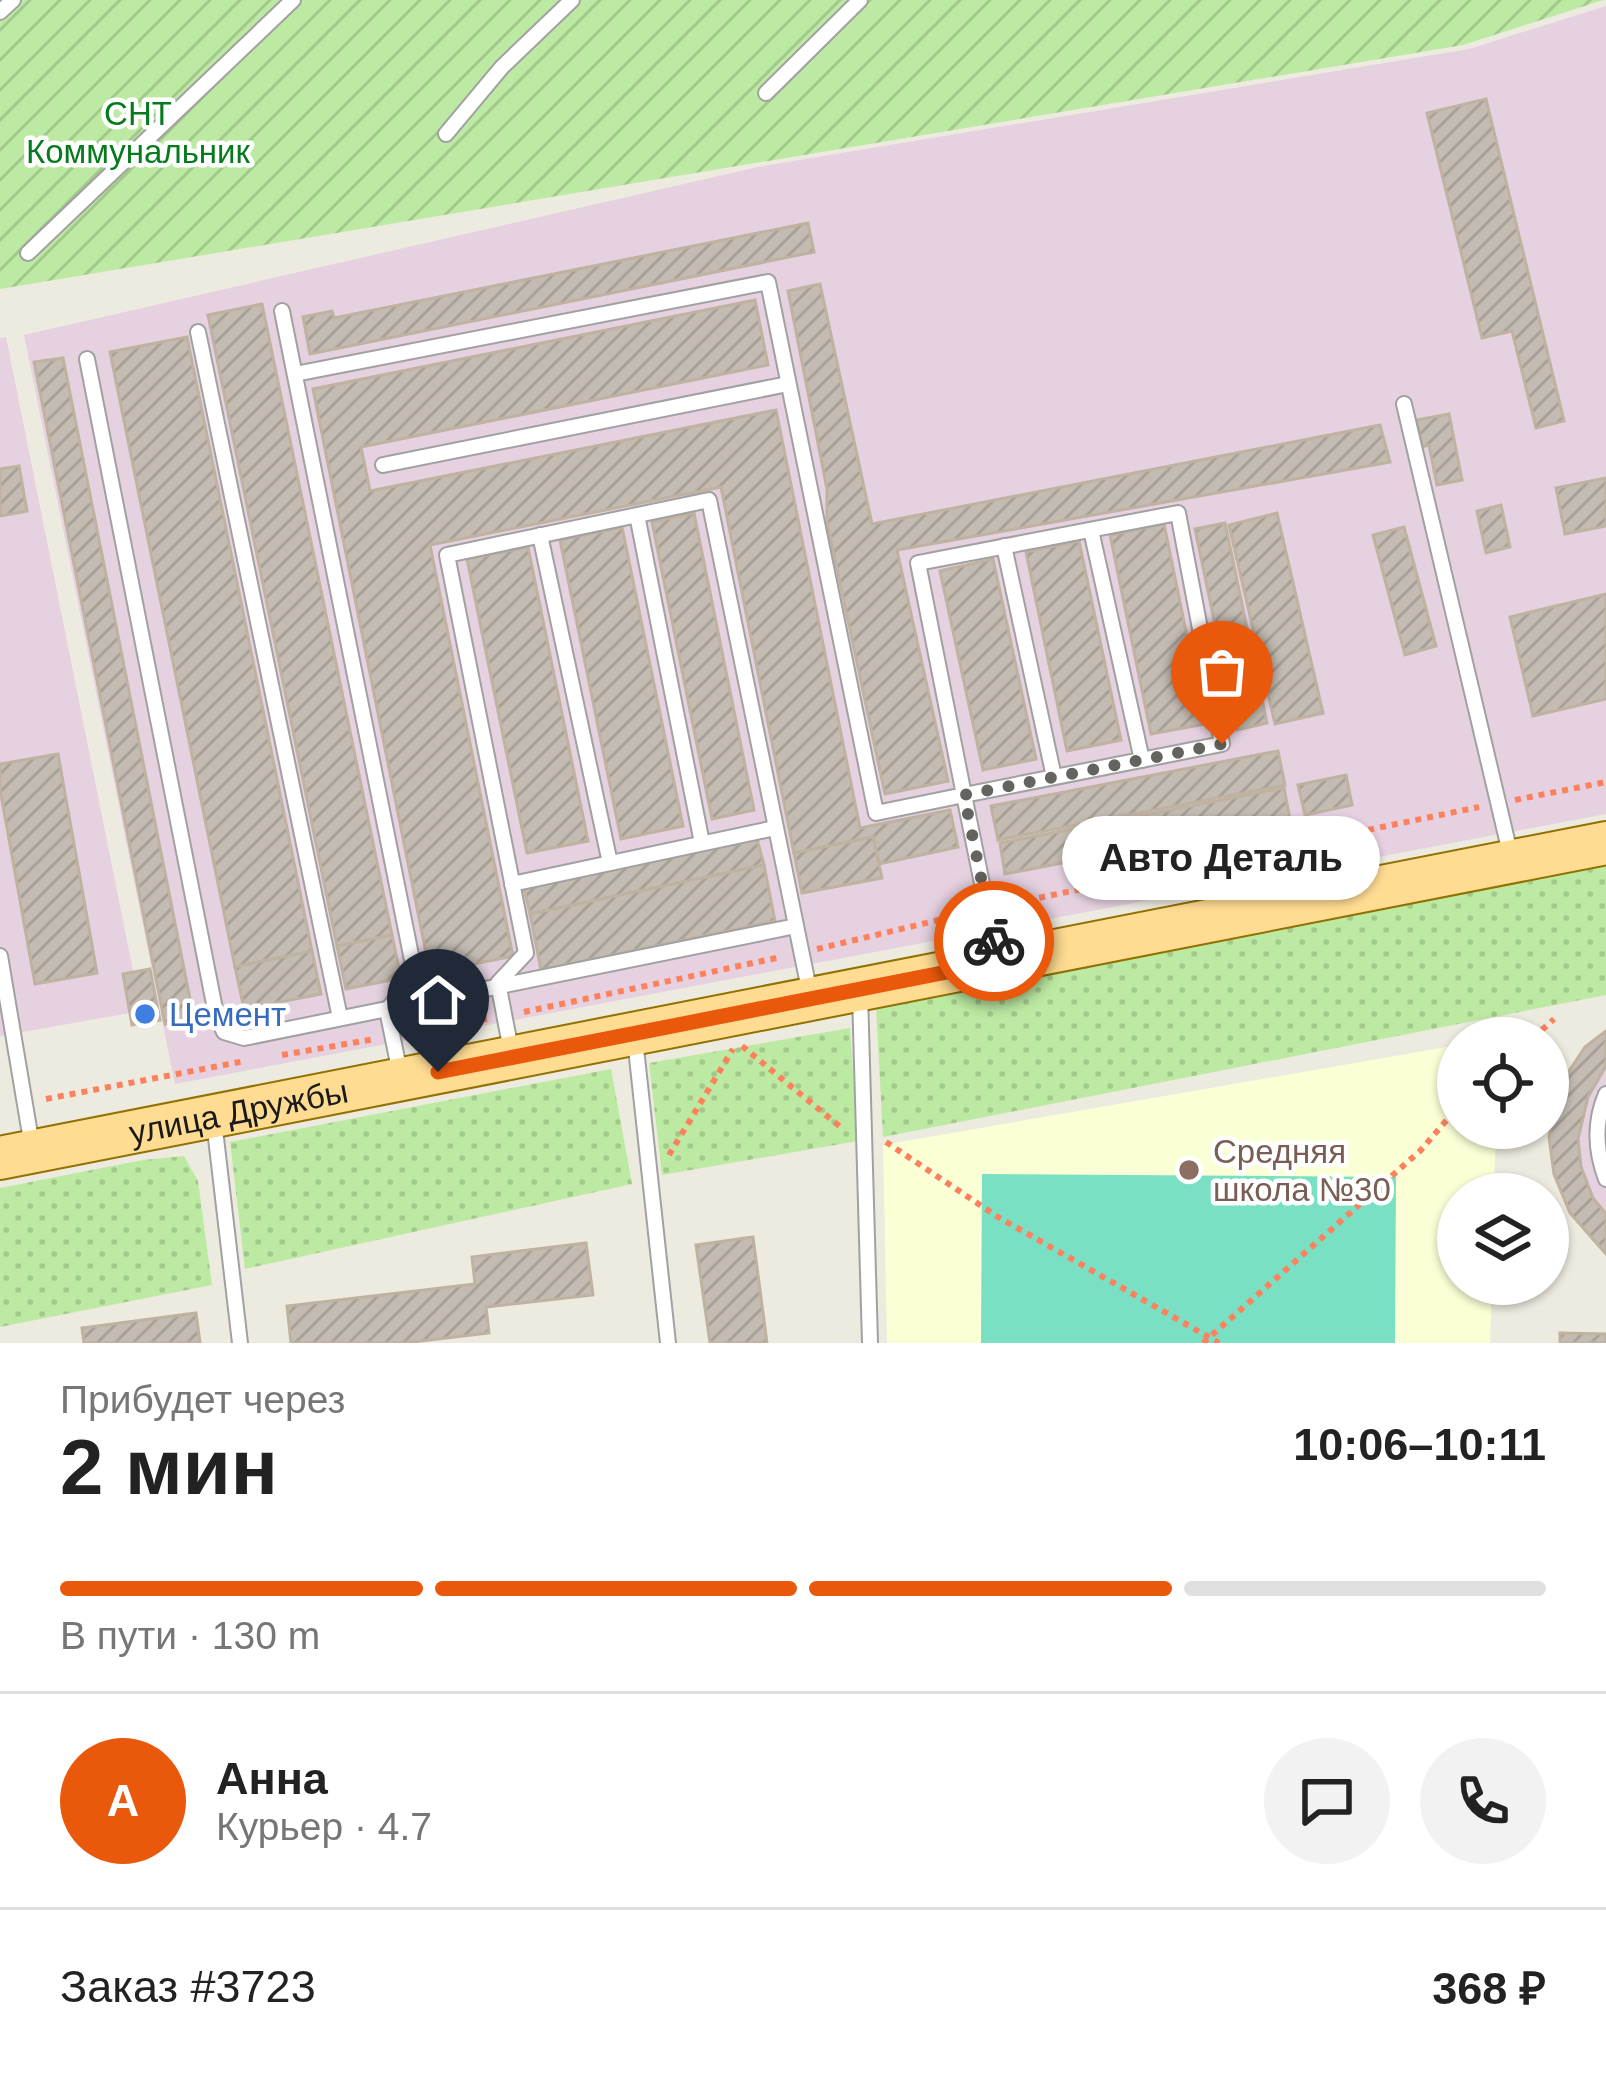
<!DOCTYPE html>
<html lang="ru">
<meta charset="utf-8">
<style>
:root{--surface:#fff;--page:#f2f2f2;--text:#222;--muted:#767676;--line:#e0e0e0;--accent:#ea580c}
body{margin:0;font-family:Arial,sans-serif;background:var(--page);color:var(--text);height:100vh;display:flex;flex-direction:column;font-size:45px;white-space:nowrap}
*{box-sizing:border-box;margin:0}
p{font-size:39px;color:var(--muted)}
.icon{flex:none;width:66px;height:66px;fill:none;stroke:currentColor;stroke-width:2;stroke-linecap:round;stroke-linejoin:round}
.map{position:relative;height:1343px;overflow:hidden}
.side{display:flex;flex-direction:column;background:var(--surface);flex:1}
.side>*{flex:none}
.buttons{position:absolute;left:1437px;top:1017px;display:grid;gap:24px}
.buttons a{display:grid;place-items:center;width:132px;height:132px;border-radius:50%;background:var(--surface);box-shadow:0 3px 9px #0004;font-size:60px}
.pin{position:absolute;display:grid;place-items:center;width:102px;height:102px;color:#fff;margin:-123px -51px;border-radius:50% 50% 50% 0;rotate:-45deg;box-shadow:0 0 12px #0007}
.pin .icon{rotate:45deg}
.courier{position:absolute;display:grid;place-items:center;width:120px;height:120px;margin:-60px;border:9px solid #ea580c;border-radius:50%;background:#fff;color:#222;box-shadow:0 3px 15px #0007}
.bubble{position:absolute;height:84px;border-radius:42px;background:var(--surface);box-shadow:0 3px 9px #0004;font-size:39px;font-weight:700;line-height:84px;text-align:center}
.summary em{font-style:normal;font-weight:700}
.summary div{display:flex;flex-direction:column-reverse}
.summary{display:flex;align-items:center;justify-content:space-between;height:204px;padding:0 60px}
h1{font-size:78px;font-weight:700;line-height:90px}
.bar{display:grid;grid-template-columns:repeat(4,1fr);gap:18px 12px;align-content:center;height:144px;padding:0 60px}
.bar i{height:15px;border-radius:9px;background:var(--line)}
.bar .current{background:var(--accent)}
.bar p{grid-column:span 4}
.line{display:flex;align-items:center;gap:30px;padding:0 60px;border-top:3px solid var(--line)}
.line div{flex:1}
.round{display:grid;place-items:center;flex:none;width:126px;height:126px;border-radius:63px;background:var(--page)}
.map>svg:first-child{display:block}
</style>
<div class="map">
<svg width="1606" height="1343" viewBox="0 0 1606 1343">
<defs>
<pattern id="grass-dots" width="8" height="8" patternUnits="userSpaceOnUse" patternTransform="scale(3)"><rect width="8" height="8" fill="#bdeaa2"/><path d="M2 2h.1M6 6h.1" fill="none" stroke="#a2c88b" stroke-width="1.8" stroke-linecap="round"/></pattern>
<pattern id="garden-furrows" width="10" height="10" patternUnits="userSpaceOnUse" patternTransform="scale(3)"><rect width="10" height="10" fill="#bdeaa2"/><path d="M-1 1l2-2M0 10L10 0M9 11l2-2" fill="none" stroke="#a2c88b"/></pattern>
<pattern id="building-hatch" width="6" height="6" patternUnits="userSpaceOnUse" patternTransform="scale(3)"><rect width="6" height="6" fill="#c4bcb2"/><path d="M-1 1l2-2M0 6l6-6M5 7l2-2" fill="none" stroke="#a8a198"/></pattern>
</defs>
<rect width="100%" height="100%" fill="#edeadf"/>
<g fill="#e6d1e0">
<polygon points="1606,6 1606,814 175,1084 24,335 758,167 1469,49"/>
<polygon points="6,337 141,1011 0,1036 0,338"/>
<polygon points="1606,1031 1606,1254 1570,1213 1554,1174 1549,1137 1585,1047"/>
</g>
<polygon fill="#faffd6" points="1458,1045 1458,1128 1496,1128 1494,1194 1458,1194 1458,1284 1492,1284 1490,1343 887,1343 883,1145"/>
<g fill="url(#grass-dots)">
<polygon points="1606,864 1606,995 883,1137 876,1006"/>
<polygon points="850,1028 858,1141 662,1175 649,1063"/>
<polygon points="611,1069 632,1184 245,1269 230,1142"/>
<polygon points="184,1156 198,1181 212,1285 0,1327 0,1188 143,1160"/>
</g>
<polygon fill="url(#garden-furrows)" points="0,0 1603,0 1463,45 0,289"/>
<polygon fill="#79e0c4" points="982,1174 1396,1177 1395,1343 981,1343"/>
<g fill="url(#building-hatch)" stroke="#bfb2a1" stroke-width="3">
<polygon points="1486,99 1564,421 1536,428 1512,331 1482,338 1427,113"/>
<polygon points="808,223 814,252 310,354 303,317 332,311 334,318"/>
<polygon points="820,284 872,524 1380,425 1390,462 897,550 948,781 885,794 827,522 827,489 788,291"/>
<polygon points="755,300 768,365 361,447 370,491 776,410 860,828 950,810 958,847 879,864 873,837 794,853 721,487 430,545 513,956 430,973 313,389"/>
<polygon points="262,304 392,935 337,946 208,315"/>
<polygon points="187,337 312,951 235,967 110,352"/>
<polygon points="63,358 194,1019 165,1024 34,362"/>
<polygon points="1449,414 1462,480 1437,485 1429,445 1422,447 1417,420"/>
<polygon points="19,466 27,511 0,516 0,469"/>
<polygon points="1606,478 1606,526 1565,534 1556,488"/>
<polygon points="1501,505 1510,547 1486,553 1477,511"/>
<polygon points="694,513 754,810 712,819 652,522"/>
<polygon points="1277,513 1323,713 1275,724 1229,525"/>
<polygon points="1225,523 1267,723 1237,730 1195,529"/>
<polygon points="1164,524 1205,724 1151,734 1110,535"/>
<polygon points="622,527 683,826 621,839 560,540"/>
<polygon points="1404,527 1436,646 1405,655 1373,535"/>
<polygon points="1079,541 1121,740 1067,751 1026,552"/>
<polygon points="528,547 588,841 527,853 467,559"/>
<polygon points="993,559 1036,759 983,770 940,571"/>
<polygon points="1606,594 1606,699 1533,716 1510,617"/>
<polygon points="1278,751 1285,785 998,840 991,806"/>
<polygon points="58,754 97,973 35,984 0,789 0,764"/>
<polygon points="1346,775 1352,805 1305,815 1298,785"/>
<polygon points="1284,788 1290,819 1005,874 1000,843"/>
<polygon points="756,835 764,865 530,914 523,884"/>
<polygon points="873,837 882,878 802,893 794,853"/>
<polygon points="764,865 775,921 541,970 530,914"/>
<polygon points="392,935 401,978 346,989 337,946"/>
<polygon points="312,951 321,994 244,1009 235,967"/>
<polygon points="150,969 160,1020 132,1025 123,974"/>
<polygon points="1606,1031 1606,1066 1588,1097 1578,1139 1581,1167 1593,1198 1606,1214 1606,1254 1570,1213 1554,1174 1549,1137 1559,1086 1585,1047"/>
<polygon points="753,1237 767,1343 710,1343 696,1245"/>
<polygon points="586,1243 593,1295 486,1307 489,1333 404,1343 291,1343 287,1306 475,1284 472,1257"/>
<polygon points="196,1313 200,1343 84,1343 82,1328"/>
<polygon points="1560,1333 1606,1334 1606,1343 1560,1343"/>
</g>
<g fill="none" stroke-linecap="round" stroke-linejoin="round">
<defs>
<g id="service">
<polyline points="0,12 13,0"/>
<polyline points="766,93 860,0"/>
<polyline points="446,134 502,67 572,0"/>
<polyline points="28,253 293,0"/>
<polyline points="282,311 415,975 387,1010 400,1073"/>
<polyline points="198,332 340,1018"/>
<polyline points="87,359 216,1014 224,1032 244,1038 796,926"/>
<polyline points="295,374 768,282 876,813 964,795 918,563 1178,513 1222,744 964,795 997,957"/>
<polyline points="1404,404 1511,857"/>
<polyline points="383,465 788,384"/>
<polyline points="637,515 702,843"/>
<polyline points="1091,530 1142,760"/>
<polyline points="540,535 610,863"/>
<polyline points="1004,546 1054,777"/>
<polyline points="512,884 775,828"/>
<polyline points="0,956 32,1146"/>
<polyline points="860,994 870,1343"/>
<polyline points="635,1039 668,1343"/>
<polyline points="512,1055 498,983 526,953 447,555 709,500 810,994"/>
<path d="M1606 1094C1594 1122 1595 1150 1606 1179"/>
<polyline points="214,1121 240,1343"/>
</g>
<g id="primary">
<path id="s1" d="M0 1158 1606 843"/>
</g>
</defs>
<use href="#service" stroke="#a1a1a1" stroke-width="18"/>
<use href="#primary" stroke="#917100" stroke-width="46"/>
<g stroke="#fe815e" stroke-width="6" stroke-dasharray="6 6" stroke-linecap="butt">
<polyline points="1515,800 1606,782"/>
<polyline points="1004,905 1479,807"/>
<polyline points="817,949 968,913"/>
<polyline points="524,1012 781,957"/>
<polyline points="412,1032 487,1019"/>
<polyline points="1533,1038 1554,1019"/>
<polyline points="742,1046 843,1129"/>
<polyline points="282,1055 375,1039"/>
<polyline points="46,1099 245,1061"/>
<polyline points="886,1142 998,1217 1219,1343"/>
<polyline points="669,1155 733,1049"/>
<polyline points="1203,1343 1420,1151 1458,1107"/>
</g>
<use href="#service" stroke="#fff" stroke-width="14"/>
<use href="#primary" stroke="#ffdc92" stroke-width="42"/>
</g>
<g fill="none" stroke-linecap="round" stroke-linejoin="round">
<polyline stroke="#64635f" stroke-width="12" stroke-dasharray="0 21.6" points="994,941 964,795 1222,744"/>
<polyline stroke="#ea580c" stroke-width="15" points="438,1072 998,962 994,941"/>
</g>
<circle fill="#3f7fe0" stroke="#fff" stroke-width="4.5" cx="145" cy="1014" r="12"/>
<circle fill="#8d6e63" stroke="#fff" stroke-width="4.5" cx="1189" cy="1170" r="12"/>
<g text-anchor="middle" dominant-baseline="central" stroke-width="9" stroke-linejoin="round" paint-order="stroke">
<g font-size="33" fill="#077a1e" stroke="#fff">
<text x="138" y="113">СНТ<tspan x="138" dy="38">Коммунальник</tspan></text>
</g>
<g font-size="33" fill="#366cbe" stroke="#fff" text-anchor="start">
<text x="169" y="1014">Цемент</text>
</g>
<g font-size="33" fill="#1a1a1a" stroke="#fff">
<text stroke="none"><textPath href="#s1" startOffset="243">улица Дружбы</textPath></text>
</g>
<g font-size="33" fill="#785e54" stroke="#fff" text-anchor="start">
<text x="1213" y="1151">Средняя<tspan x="1213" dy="38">школа №30</tspan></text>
</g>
</g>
</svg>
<div class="buttons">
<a><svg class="icon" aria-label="locate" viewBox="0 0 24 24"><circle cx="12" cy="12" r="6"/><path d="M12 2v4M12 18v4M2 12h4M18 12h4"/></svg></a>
<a><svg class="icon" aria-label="layers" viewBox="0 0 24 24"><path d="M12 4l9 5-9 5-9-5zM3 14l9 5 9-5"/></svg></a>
</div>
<div class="pin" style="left:1222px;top:744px;background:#ea580c"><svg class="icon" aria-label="bag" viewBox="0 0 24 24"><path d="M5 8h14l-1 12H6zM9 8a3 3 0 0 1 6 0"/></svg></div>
<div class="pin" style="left:438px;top:1072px;background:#1f2937"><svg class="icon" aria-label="home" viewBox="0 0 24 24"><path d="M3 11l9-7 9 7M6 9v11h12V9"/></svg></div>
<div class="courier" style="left:994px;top:941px"><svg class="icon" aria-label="bike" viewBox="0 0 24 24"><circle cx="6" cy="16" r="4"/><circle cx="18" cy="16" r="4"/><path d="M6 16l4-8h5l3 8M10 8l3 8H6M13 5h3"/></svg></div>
<div class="bubble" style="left:1062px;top:816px;width:318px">Авто Деталь</div>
</div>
<section class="side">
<div class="summary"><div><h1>2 мин</h1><p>Прибудет через</p></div><em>10:06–10:11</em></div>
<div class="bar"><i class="current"></i><i class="current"></i><i class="current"></i><i></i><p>В пути · 130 m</p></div>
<div class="line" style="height:216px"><b class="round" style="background:var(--accent);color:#fff">А</b><div><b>Анна</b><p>Курьер · 4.7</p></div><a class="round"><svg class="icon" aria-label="chat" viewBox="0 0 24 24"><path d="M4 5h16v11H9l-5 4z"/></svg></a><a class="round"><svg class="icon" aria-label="phone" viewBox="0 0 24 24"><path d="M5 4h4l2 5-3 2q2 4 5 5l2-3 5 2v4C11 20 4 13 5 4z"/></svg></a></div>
<div class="line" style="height:156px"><div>Заказ #3723</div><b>368 ₽</b></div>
</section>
